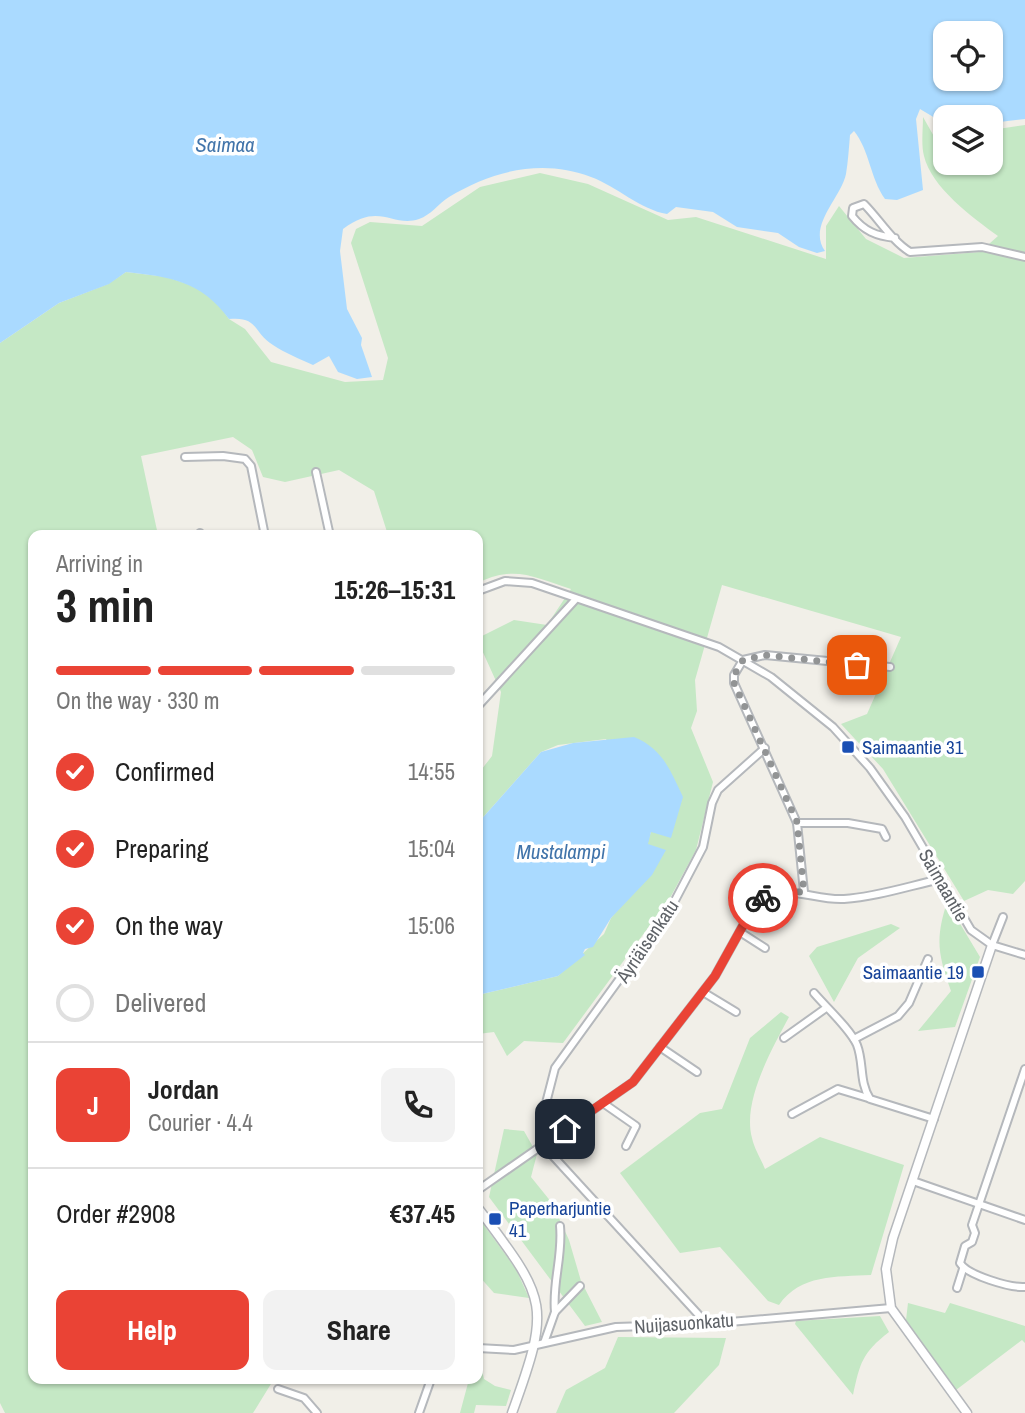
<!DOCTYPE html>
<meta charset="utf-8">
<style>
:root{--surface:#fff;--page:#f2f2f2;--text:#222;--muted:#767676;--line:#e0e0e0;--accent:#ea4335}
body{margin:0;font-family:"Archivo Narrow",sans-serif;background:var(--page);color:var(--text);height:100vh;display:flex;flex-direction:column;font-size:26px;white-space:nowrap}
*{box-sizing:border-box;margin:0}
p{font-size:23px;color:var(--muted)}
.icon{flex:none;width:38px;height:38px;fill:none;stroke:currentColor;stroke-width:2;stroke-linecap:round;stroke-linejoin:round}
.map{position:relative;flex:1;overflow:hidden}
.sheet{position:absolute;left:28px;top:530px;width:455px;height:854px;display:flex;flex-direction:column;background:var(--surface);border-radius:14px;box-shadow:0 2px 5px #0004}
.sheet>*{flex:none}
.buttons{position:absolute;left:933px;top:21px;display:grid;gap:14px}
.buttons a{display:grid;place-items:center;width:70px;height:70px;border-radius:14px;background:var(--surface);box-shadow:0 2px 5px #0004;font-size:35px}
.pin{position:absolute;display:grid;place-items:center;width:60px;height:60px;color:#fff;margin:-30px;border-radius:14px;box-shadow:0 4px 10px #0006}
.courier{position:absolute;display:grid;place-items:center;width:70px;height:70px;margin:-35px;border:5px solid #ea4335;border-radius:50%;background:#fff;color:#222;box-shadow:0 2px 9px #0007}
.headline em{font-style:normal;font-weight:800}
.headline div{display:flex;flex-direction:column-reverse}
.headline{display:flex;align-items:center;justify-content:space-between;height:119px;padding:0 28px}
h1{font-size:46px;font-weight:800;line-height:52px}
.bar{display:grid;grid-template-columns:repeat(4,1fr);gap:10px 7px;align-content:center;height:84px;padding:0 28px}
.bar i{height:9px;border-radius:5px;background:var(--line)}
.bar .selected{background:var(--accent)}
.bar p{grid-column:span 4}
.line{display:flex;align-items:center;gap:18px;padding:0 28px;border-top:2px solid var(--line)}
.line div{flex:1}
.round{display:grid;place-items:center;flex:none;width:74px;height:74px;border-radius:14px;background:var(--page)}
ol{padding:0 28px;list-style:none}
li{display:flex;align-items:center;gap:21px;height:77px}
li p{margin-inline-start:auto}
li .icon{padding:7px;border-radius:50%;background:var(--accent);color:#fff;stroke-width:4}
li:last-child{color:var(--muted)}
li i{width:38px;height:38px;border:4px solid var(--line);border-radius:50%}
.cta{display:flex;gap:14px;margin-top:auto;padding:14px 28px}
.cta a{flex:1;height:80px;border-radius:14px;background:var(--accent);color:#fff;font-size:28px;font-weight:800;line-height:80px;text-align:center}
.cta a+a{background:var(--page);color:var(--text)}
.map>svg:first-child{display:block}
</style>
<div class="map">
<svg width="1025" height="1413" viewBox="0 0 1025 1413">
<rect width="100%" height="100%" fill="#f1efe8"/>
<g fill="#c5e8c5">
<path d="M923 117 940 147 945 144V163H990L991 130 1025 125V881L1013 894 988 890 964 901 883 769 841 724 867 714 901 637 722 585 695 680 697 711 691 728 713 782 696 850 670 898 563 1043 524 1041 507 1056 494 1032 478 1034V995L558 976 604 934 611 918 628 898 651 832 606 739 558 745 541 752 478 823V774L492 756 501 692 481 648 478 649V638L514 620 547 625 571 589C536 578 515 565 480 582L478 536 388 535 374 491 339 470 285 482 263 477 252 450 233 437 141 456 158 535 33 536V1379H274L253 1413H5L0 1403V343L59 303 108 284 126 272 167 277 199 288 216 301 229 319 245 329 271 362 345 382 383 380 388 358 351 243 356 229 370 222 422 226 480 187 540 173 588 184 668 220 696 217 826 259V226L839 206 866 239 904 258 980 252 998 236C973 218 931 187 924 156 921 145 923 129 923 117Z"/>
<path d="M947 902 980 957 955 1027 918 1031 951 991C938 954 935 940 947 902Z"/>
<polygon points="891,924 900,928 858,958 834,1002 809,956 817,947"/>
<path d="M781 1012 789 1017C772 1049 742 1101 752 1138 754 1148 761 1159 765 1169L820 1137 904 1165 871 1275C836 1277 800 1274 779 1305L768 1301 720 1247 680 1253 620 1173 700 1113 722 1109 750 1038Z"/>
<polygon points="504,1129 524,1131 537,1154 531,1177 552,1203 569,1240 581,1281 602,1322 585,1326 489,1197"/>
<polygon points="478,1217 516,1269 529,1298 494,1293 478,1275"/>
<polygon points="908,1303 945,1313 950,1303 1025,1326 1025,1343 1022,1340 956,1390 906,1320"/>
<path d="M880 1316 889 1332C862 1353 860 1363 853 1395L795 1324 796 1321Z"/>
<polygon points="618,1337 726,1338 719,1365 674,1413 556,1413 566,1390 605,1368"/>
<polygon points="478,1352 484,1379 495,1386 511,1390 506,1406 476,1405 474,1413 460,1413 468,1383 464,1379 478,1379"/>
</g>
<g fill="#aadaff" fill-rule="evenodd">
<path d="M0 0H1025V119L991 123 990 117H945V141L935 118 920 109 916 119 923 190 897 200 885 199C870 178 870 151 854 131L850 135C849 147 848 162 846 174 841 198 807 226 825 251L817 253 799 247 778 233 737 227 713 212 676 207 667 214C641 210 616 186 591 177 542 158 492 171 449 197 438 204 431 215 419 219 392 228 380 201 343 229L340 251 347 309 362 338 361 345 372 377 357 379 338 372 329 356 313 365C300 359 285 353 273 345 253 333 259 316 229 319 201 281 171 277 126 272L109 284 59 303 0 343ZM945 33H990V79H945Z"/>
<path d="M634 737C663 749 670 770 683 797L671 838 651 832 648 844 666 850 652 875 611 918 593 947 585 949 583 953 585 955 558 976 478 995V823L541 752 573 743Z"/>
</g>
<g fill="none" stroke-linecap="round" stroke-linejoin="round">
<defs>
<g id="minor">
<path d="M895 238C876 236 864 231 852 216L853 208 864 204C879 219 892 241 910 252L982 247 1025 257"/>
<polyline points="185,457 223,456 245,459 251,466 265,536"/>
<polyline points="316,472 330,536"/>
<polyline points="200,533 201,536"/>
<polyline points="478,591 505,581 532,583 719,647 771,677 833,727 870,768 905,817 971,930 992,945 1025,955"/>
<polyline points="478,706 575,600"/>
<polyline points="797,823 848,823 882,829 886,837"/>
<polyline points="804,892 797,823 734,683 734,675 743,660 765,655 890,667"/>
<polyline points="740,932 765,948"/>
<polyline points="992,945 1003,917"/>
<polyline points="703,992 736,1012"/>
<path d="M814 993C826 1007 851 1030 857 1045 864 1063 859 1082 870 1099L934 1119"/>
<polyline points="784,1038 826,1008"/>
<polyline points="854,1039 898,1016 909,1003 928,959"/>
<polyline points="660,1047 697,1072"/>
<path d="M1025 1069 972 1225 975 1233 972 1242 965 1246 960 1263C967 1275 1010 1288 1025 1287"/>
<polyline points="603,1103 636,1126 626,1146"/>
<polyline points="792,1114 838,1089 868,1098"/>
<polyline points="546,1142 546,1103 555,1068 671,908 703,847 712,803 718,790 765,748"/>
<polyline points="542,1144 707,1324"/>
<polyline points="913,1181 1025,1220"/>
<path d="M478 1190 633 1082 715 976 755 904C783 880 812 901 844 899 876 897 909 886 941 879"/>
<polyline points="957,1288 963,1269"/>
<path d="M555 1312C552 1283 563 1256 560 1226"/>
<polyline points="544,1343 555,1312 580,1286"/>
<polyline points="478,1348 514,1350 616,1327 707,1324 891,1308"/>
<polyline points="278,1389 304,1398 317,1413"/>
<polyline points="419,1413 431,1379"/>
</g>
<g id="tertiary">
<path d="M478 1208C547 1300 552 1303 512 1413"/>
<polyline points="967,1413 891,1308 886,1269 893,1238 992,945"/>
</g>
</defs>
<use href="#minor" stroke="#b5b8bc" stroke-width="10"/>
<use href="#tertiary" stroke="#b5b8bc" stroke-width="11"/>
<use href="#minor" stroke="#fff" stroke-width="6"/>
<use href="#tertiary" stroke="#fff" stroke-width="8"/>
</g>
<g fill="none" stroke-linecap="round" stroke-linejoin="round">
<polyline stroke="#929495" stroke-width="7" stroke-dasharray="0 12.6" points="763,898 776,892 804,892 797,822 734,683 734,675 743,660 765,655 857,665"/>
<polyline stroke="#ea4335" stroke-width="9" points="565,1129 633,1082 715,976 755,904 763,898"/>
</g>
<g fill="#1a4fb4" stroke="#fff" stroke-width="2.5">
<rect x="841" y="740" width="14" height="14" rx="3.5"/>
<rect x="971" y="965" width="14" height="14" rx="3.5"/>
<rect x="488" y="1212" width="14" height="14" rx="3.5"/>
</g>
<g text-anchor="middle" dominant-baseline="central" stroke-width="7" stroke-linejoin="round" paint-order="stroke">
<g font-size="19" fill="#164399" stroke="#fff" text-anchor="start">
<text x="862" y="747">Saimaantie 31</text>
<text x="964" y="972" text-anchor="end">Saimaantie 19</text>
<text x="509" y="1208">Paperharjuntie<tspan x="509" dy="22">41</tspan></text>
</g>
<g font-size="19" fill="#5f6368" stroke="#fff">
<text transform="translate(944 885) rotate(60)">Saimaantie</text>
<text transform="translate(647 941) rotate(-56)">Äyriäisenkatu</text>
<text transform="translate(684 1323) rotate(-4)">Nuijasuonkatu</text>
</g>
<g font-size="21" font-style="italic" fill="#4174aa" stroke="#fff">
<text x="225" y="144">Saimaa</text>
<text x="561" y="851">Mustalampi</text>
</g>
</g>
</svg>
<div class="buttons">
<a><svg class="icon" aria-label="locate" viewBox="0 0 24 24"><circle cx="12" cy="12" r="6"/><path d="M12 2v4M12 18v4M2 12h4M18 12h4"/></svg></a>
<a><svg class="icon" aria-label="layers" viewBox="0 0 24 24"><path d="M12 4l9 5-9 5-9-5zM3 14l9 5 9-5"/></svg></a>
</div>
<div class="pin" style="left:857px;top:665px;background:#ea580c"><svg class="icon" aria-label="bag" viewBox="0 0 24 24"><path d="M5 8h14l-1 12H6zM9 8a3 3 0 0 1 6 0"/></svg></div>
<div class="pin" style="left:565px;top:1129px;background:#1f2937"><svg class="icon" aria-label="home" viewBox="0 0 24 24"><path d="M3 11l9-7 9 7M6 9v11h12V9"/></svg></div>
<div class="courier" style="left:763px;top:898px"><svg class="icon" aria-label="bike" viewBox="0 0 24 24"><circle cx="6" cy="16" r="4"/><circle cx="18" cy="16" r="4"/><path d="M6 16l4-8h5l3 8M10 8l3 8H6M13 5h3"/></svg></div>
<section class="sheet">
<div class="headline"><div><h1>3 min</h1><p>Arriving in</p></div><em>15:26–15:31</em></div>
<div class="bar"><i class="selected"></i><i class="selected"></i><i class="selected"></i><i></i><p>On the way · 330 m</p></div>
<ol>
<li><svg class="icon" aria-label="check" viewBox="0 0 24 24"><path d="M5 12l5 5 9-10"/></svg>Confirmed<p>14:55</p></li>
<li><svg class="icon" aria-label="check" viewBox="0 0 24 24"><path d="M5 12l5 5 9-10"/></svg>Preparing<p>15:04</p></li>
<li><svg class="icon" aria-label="check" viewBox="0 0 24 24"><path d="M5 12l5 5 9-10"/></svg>On the way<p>15:06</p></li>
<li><i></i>Delivered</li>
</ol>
<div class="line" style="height:126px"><b class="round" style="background:var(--accent);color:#fff">J</b><div><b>Jordan</b><p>Courier · 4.4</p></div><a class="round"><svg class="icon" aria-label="phone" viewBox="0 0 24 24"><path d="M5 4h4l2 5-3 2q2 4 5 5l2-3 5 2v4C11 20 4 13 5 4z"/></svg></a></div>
<div class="line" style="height:91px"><div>Order #2908</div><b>€37.45</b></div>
<div class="cta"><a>Help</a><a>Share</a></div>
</section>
</div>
